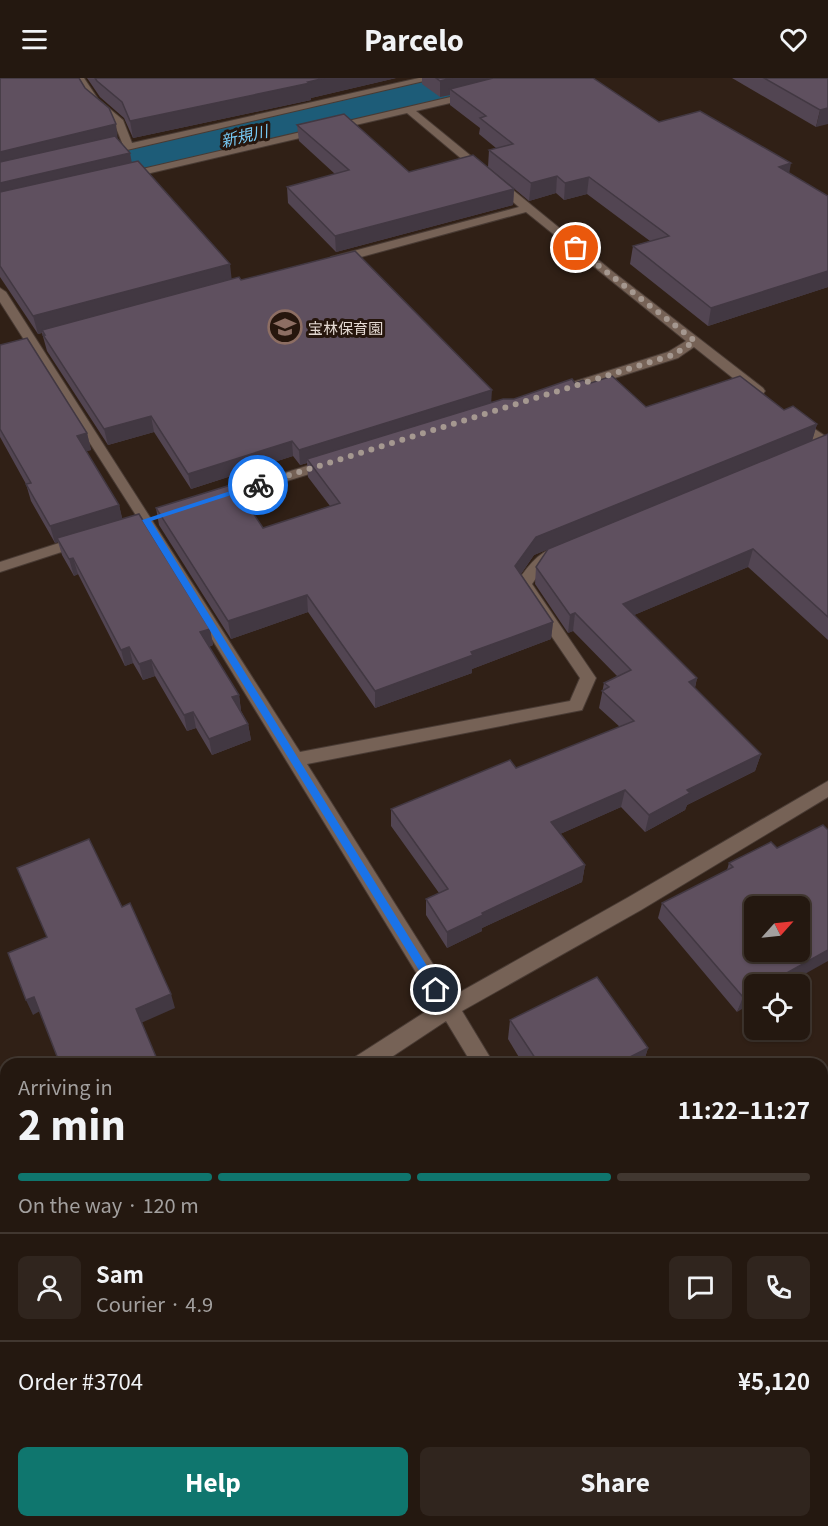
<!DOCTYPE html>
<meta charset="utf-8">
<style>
:root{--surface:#241810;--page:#30251e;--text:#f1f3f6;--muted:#a3a09f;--line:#413730;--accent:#0f766e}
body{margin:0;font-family:Georgia,"Noto Sans JP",serif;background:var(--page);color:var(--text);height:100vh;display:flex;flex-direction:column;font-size:22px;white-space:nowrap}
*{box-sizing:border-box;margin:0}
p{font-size:20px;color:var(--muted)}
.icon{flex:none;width:33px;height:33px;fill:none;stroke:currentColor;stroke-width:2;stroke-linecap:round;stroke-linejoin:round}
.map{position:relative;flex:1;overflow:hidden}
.sheet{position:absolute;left:0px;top:980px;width:828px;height:470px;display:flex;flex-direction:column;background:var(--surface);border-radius:18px 18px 0 0;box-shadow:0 2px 4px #0004,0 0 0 2px var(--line)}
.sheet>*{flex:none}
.needle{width:39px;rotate:63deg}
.controls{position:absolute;left:744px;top:818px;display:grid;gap:12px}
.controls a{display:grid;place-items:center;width:66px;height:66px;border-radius:9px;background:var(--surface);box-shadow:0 2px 4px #0004,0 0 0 2px var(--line);font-size:30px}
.pin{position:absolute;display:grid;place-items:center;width:51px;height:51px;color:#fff;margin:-26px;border:3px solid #fff;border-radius:50%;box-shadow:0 2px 6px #0007}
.courier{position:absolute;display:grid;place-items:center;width:60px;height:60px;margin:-30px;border:4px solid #1a73e8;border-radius:50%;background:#fff;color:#222;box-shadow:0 2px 8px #0007}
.overview em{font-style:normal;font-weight:800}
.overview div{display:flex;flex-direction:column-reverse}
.overview{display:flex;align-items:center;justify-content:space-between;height:102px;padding:0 18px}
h1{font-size:39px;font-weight:800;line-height:45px}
.bar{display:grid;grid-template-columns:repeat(4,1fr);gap:9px 6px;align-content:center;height:72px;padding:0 18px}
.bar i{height:8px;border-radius:4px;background:var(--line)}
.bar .selected{background:var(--accent)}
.bar p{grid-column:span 4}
.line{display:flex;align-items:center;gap:15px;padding:0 18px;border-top:2px solid var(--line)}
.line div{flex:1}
.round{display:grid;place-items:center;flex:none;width:63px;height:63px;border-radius:9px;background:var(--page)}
.primary-button{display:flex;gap:12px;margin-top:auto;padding:12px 18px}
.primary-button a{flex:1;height:69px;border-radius:9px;background:var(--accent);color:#fff;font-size:24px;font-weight:800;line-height:69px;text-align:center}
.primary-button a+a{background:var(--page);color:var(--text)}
header{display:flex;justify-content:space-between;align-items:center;height:78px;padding:0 18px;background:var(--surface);font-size:27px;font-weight:800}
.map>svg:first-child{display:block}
</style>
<header><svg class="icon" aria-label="menu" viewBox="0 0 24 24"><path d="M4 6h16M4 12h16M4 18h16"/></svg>Parcelo<svg class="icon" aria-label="heart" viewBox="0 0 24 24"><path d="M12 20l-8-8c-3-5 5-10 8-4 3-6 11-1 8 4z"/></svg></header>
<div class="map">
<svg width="828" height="1448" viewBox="0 0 828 1448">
<rect width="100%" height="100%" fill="#302016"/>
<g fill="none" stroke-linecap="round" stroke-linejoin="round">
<polygon fill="#1d5c78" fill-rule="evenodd" points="426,0 513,0 506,10 0,129 0,97"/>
<defs>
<g id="minor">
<polygon points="74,0 84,0 98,21 123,42 132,65 419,0 437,0 101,78 96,75 97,73 123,67 114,45 90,25"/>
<polygon points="472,14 477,17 476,19 416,33 612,193 763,310 765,313 763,316 753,316 694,269 678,280 567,315 557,315 555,312 557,309 668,274 686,263 526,134 339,185 331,185 331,179 519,129 407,35 125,101 120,98 125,95"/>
<path d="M0 210 6 214 300 674 570 623 580 600 516 506C527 489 545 464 568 470L571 474 568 478 545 487 532 506 596 600 582 632 307 686 453 918 627 820 828 703V719L641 832 462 933 494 986H472L446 943 381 986H352L355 979 436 927 139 442 0 224Z"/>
<polygon points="794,337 828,360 828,371 823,370 789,344 787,341 789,338"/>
<polygon points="330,381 335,382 337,385 335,388 216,425 209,420 211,417"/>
<polygon points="81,458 86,460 89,463 86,466 0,494 0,484"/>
<polygon points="6,1222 6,1247 0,1250 0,1225"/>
<polygon points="773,1443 801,1443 803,1448 775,1448"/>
</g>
</defs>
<use href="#minor" stroke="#493b34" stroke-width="2"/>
<use href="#minor" fill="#766256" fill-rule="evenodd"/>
</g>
<g fill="#524552">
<polygon points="0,0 85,10 118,62 130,75 131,85 231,201 241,202 492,324 514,321 575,305 588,306 646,329 784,332 817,346 812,363 828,356 828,562 748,489 634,537 697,600 695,610 761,676 755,693 687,727 685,732 645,754 621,729 560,756 585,787 582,804 482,850 482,853 447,870 426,837 426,821 439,815 391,748 391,731 516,690 620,649 599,630 604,605 617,598 573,553 568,555 535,506 536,489 645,431 534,477 521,496 553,544 551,561 472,591 472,595 375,630 308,534 231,561 159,447 156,430 263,450 330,428 308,399 307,385 300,387 293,378 191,411 154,354 108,367 47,273 42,255 38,256 0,199"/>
<polygon points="87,0 396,0 311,20 311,22 133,60 124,40 100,19"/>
<polygon points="422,0 593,0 659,44 789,95 828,118 828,209 708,248 630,186 633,168 650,163 587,116 564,122 556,115 529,123 488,89 489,72 496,70 479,56 480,50 450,27 450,17 440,19 422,6"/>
<polygon points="732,0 828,0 816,49"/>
<polygon points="297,47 409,94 514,111 513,127 336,174 288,125 287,109 335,96 299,63"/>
<polygon points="0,267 87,355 91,372 86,373 119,427 122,441 210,551 213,567 209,569 239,617 241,633 248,646 251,662 212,677 196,650 187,653 155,598 143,602 133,585 125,588 78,496 74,498 62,477 58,464 55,465 31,423 26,406 0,359"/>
<polygon points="828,752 737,934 658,840 662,825 727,792 729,785 777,770"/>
<polygon points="510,942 648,970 643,986 523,986 508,961"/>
</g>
<g fill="#423842">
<polygon points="325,0 396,0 311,20 311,22 133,60 130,43"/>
<polygon points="452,0 521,0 450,11 450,17 440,19 440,3"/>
<polygon points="828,30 828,46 816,49 820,32"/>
<polygon points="116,46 118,63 0,92 0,74"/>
<polygon points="130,75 133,91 0,123 0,105"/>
<polygon points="791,85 788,102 779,89"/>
<polygon points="557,98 556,115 529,123 531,105"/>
<polygon points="589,99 587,116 564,122 565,105"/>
<polygon points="514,111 513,127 336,174 335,158"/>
<polygon points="230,186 232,204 42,252 42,255 38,256 33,238"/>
<polygon points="828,193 828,209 708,248 711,230"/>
<polygon points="492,312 491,327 307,381 307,385 300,387 299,372"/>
<polygon points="151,338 154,354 108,367 104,351"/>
<polygon points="817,346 812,363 534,477 514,506 515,488 536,459"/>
<polygon points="87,355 91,372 81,375 77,358"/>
<polygon points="292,363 293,378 191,411 188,396"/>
<polygon points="119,427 123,443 57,460 58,464 55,465 50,448"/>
<polygon points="753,471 748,489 620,543 623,526"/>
<polygon points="73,480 78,496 74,498 69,481"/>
<polygon points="307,517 308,534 231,561 228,543"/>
<polygon points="575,535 573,553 568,555 570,537"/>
<polygon points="553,544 551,561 472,591 472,595 375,630 375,613 471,574"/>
<polygon points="210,551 213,567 202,571 200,554"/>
<polygon points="129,569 133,585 125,588 121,572"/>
<polygon points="151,582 155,598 143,602 139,586"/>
<polygon points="697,600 693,617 689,604"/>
<polygon points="239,617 241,633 232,619"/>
<polygon points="193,634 196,650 187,653 184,637"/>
<polygon points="248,646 251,662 212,677 209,661"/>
<polygon points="761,676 755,693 687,727 685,732 645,754 649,737 687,712"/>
<polygon points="625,712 621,729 549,761 551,744"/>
<polygon points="585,787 582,804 482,850 482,853 447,870 447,854 482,835"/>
<polygon points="828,872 828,883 787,906 767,906"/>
<polygon points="754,913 754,924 737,934 743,919"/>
<polygon points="171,916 175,930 141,945 136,931"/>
<polygon points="34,919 40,933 33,937 26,922"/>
<polygon points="648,970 643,986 616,986"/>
</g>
<g fill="#5f505f" stroke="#423842" stroke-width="1.5" fill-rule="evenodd">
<polygon points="0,0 79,0 85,10 109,30 116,46 0,74"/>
<polygon points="95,0 325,0 308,4 310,5 130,43 122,24 97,3"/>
<polygon points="436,0 452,0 440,3"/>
<polygon points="493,0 593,0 659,44 700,33 791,85 779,89 828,118 828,193 711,230 633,168 669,158 589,99 565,105 557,98 531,105 489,72 513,66 480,40 486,38 450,11"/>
<polygon points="764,0 828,0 828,30 820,32"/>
<polygon points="344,36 409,94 473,77 514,111 335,158 287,109 349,92 297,47"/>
<polygon points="115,58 130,75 0,105 0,84"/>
<polygon points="138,83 230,186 33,238 0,188 0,114"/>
<polygon points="355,173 492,312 299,372 292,363 188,396 151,338 104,351 43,257 45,257 42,252 239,199 241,202"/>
<polygon points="27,260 87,355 77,358 119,427 50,448 26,406 31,405 0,351 0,267"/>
<polygon points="612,298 646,329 740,298 784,332 793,328 817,346 536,459 515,488 553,544 471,574 473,577 375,613 307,517 228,543 156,430 234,406 263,450 340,425 307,381 503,321 514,321 572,301 575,305 583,302 588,306"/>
<polygon points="828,356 828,539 753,471 623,526 697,600 689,604 761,676 687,712 690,715 649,737 625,712 551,744 585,787 482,835 483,837 447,854 426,821 448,811 391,731 510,682 516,690 634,643 602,613 609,609 604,605 631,592 575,535 570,537 536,489 548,471"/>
<polygon points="139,436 210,551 200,554 239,617 232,619 248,646 209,661 193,634 184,637 151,582 139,586 129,569 121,572 73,480 69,481 57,460"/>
<path d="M823 747 828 752V872L767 906H754V913L743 919 662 825 733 789 729 785 771 764 777 770ZM754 828H800V873H754Z"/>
<polygon points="89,761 122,829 130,825 171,916 136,931 159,986 60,986 34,919 26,922 8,875 47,859 17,790"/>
<polygon points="597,899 648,970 616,986 539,986 510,942"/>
</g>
<polygon fill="#1a73e8" points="255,405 262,407 151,443 440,909 442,912 436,917 433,915 142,442"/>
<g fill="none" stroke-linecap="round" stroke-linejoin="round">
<polyline stroke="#a59890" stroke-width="6" stroke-dasharray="0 10.8" points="258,407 673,277 695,263 576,170"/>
</g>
<defs>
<symbol id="school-ring" viewBox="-11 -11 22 22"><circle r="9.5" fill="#26160d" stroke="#8d6e63" stroke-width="1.5"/><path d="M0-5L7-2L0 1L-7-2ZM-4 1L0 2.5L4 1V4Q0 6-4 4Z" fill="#8d6e63"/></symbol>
</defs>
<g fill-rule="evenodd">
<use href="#school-ring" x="266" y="230" width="38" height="38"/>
</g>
<g text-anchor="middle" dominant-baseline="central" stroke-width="6" stroke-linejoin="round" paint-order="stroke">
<g font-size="15" fill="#e4d9d2" stroke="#26160d" text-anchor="start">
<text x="308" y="249">宝林保育園</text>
</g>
<g font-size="16" font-style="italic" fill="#77caf5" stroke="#26160d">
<text transform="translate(244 57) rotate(-13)">新規川</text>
</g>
</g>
</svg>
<div class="controls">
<a><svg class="needle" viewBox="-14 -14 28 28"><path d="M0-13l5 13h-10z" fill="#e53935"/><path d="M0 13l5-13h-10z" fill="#a3a09f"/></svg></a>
<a><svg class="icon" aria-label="locate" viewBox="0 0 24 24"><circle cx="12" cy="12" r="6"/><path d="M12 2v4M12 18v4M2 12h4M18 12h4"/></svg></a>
</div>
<div class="pin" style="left:576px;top:170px;background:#ea580c"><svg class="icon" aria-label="bag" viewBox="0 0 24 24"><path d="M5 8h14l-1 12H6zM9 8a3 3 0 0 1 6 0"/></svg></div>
<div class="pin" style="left:436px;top:912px;background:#1f2937"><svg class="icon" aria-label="home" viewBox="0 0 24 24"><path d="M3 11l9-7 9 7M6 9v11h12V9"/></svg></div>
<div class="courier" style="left:258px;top:407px"><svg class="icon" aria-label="bike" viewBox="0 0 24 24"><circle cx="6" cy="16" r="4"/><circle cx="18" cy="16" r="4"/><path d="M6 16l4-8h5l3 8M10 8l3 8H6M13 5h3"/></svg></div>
<section class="sheet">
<div class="overview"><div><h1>2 min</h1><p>Arriving in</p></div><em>11:22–11:27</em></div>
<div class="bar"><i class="selected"></i><i class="selected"></i><i class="selected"></i><i></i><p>On the way · 120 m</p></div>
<div class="line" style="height:108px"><a class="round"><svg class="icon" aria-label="person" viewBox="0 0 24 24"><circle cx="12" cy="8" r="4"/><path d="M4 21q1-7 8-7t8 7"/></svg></a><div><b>Sam</b><p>Courier · 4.9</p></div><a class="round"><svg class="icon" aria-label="chat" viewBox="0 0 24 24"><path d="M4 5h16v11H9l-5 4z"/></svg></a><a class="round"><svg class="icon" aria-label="phone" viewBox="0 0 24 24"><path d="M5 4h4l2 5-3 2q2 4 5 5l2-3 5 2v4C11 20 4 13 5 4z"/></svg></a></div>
<div class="line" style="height:78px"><div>Order #3704</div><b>¥5,120</b></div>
<div class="primary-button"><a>Help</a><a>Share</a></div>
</section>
</div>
